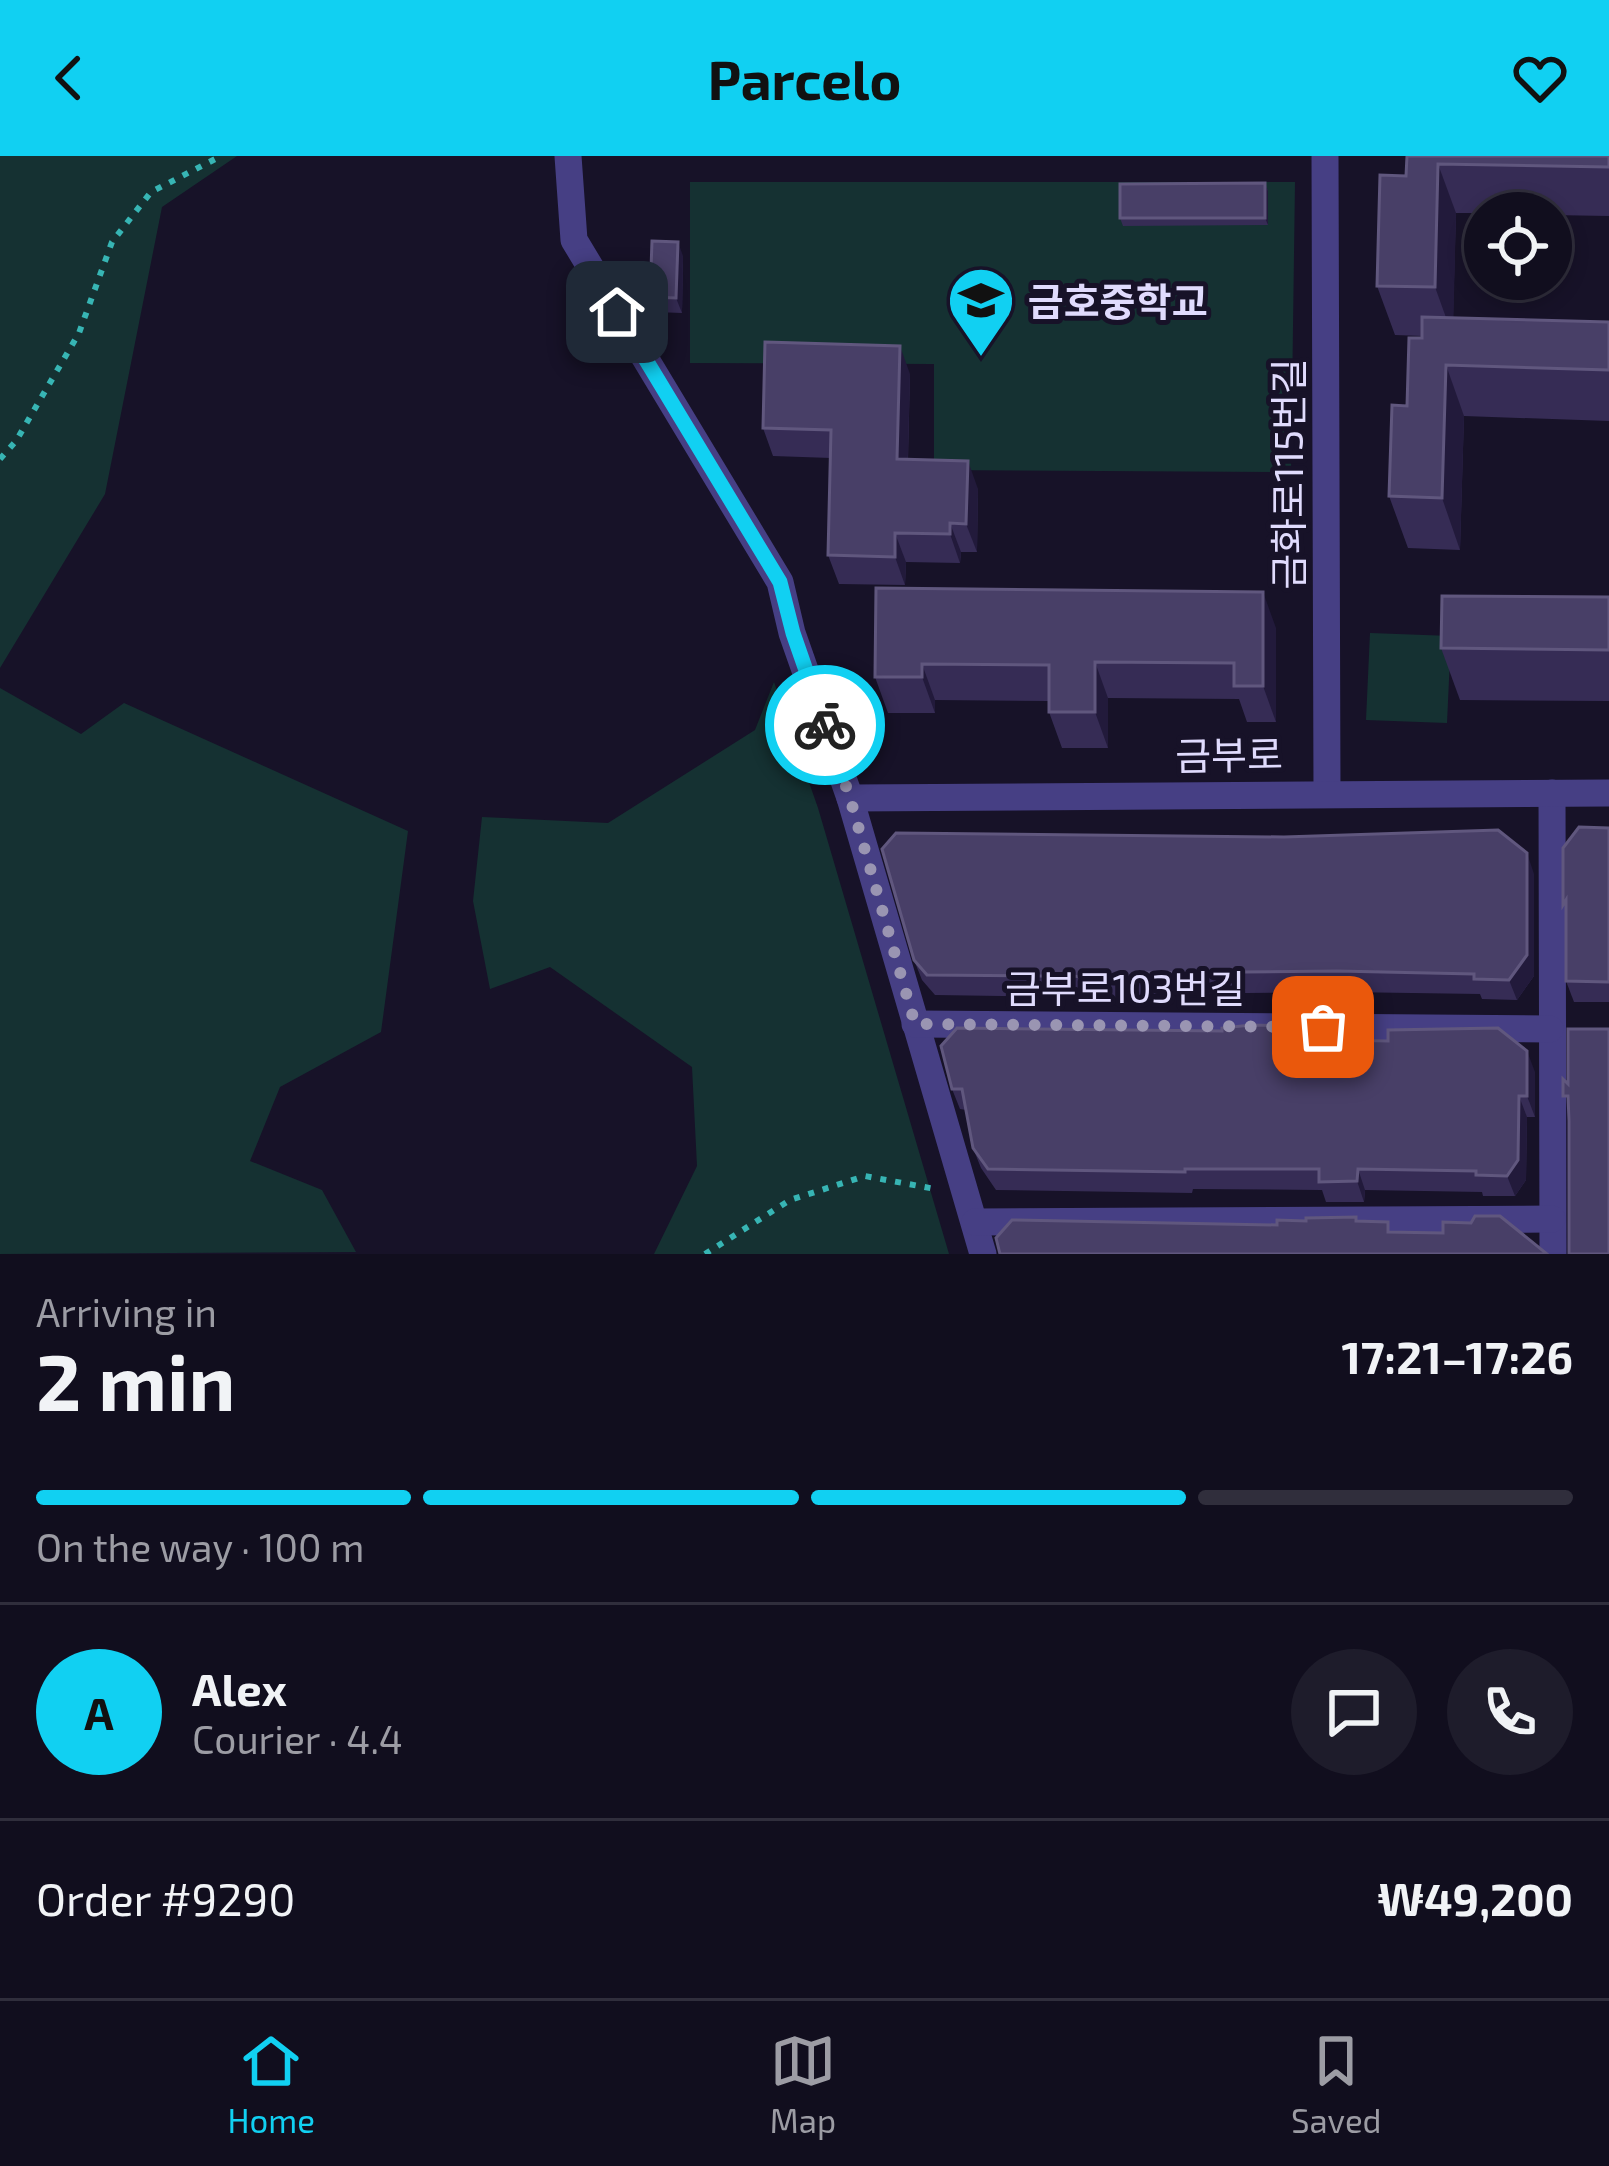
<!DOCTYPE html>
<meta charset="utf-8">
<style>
:root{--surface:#110e1e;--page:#1e1c2b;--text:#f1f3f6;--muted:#9c9ca4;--line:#302e3c;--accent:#11d0f2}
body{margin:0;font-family:"Exo 2","Noto Sans KR",sans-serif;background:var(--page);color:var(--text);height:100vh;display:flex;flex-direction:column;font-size:45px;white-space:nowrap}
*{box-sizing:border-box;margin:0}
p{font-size:39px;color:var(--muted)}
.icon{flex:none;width:66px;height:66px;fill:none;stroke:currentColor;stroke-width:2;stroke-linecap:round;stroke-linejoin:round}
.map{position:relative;height:1098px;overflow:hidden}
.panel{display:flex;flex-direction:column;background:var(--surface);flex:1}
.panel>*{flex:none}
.controls{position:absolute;left:1464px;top:36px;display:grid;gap:24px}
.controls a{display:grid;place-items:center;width:108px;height:108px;border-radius:50%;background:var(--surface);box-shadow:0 6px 18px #0003,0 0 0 3px var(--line);font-size:60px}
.pin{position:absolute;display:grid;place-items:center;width:102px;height:102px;color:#fff;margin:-51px;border-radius:24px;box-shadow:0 6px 18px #0006}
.courier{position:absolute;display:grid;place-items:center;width:120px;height:120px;margin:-60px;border:9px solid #11d0f2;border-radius:50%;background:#fff;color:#222;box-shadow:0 3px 15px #0007}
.headline em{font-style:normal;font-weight:700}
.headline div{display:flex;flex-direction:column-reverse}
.headline{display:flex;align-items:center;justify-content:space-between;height:204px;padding:0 36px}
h1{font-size:78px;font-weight:700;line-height:90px}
.bar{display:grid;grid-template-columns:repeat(4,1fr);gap:18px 12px;align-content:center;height:144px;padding:0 36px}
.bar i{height:15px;border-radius:9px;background:var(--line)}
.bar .on{background:var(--accent)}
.bar p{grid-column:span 4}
.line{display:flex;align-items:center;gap:30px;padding:0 36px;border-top:3px solid var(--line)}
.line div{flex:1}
.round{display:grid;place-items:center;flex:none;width:126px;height:126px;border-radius:63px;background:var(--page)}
header{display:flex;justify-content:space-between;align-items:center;height:156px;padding:0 36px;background:var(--accent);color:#111;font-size:54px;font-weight:700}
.menu{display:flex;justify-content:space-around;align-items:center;height:168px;border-top:3px solid var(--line);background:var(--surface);font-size:33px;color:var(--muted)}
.menu a{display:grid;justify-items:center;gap:6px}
.menu .on{color:var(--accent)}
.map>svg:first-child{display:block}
</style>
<header><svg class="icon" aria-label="back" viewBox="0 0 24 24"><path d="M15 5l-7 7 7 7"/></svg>Parcelo<svg class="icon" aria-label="heart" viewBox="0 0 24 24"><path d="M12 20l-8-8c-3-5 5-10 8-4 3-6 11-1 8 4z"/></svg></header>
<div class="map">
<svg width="1609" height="1098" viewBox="0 0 1609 1098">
<rect width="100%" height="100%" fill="#171228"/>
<g fill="#153132">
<polygon points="0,0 237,0 162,51 105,338 0,512"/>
<polygon points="690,26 1295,26 1291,316 934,314 934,208 690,207"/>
<polygon points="1370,477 1451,480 1447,567 1366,564"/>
<polygon points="774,526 818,652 949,1098 654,1098 697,1010 692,911 550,811 490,833 473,745 482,661 608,667 755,574"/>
<polygon points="0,532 81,578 124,547 408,675 381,876 280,931 250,1005 322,1034 356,1096 0,1098"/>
</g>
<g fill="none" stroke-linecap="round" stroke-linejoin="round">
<g stroke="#37b5b4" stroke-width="6" stroke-dasharray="6 9" stroke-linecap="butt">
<polyline points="0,303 16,285 79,177 112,86 151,36 221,0"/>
<polyline points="705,1098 790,1044 865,1020 935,1033"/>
</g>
<g stroke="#463f84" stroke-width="27">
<polyline points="568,0 574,84 780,426 792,477 850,642 983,1098"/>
<polyline points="1325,0 1327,636"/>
<polyline points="1552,637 1553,1098"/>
<polyline points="850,642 1609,637"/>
<polyline points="915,868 1550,873"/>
<polyline points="975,1066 1552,1063"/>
</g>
</g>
<g fill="#362c55">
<polygon points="1407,0 1609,0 1609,60 1551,59 1551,57 1456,57 1453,162 1609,166 1609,265 1464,260 1460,394 1408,392 1389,340 1422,182 1422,180 1395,179 1377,130 1406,20"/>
<polygon points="1265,27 1268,35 1268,69 1123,70 1120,62"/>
<polygon points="683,100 682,157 655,156 650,141"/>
<polygon points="910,218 908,304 978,333 977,396 961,396 960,407 906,406 905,429 839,428 828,399 831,302 773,300 763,272"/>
<polygon points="876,432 1276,472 1276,566 1247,566 1239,543 1108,542 1108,592 1062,592 1049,556 1049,545 935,544 935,557 888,557 875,521"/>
<polygon points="1609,441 1609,545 1460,544 1441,492"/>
<polygon points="1609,672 1609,846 1574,846 1566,825"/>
<polygon points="1534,718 1534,820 1517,844 1482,843 1480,838 1344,836 1144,838 1144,842 935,839 922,824 914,804"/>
<polygon points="1337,884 1535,916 1535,961 1527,961 1526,1024 1515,1040 1483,1040 1482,1036 1365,1034 1364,1046 1326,1046 1322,1034 1193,1033 1192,1037 996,1034 981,1012 973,992 966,954 960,953 952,933"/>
</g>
<g fill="#221a3b">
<polygon points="1438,8 1456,57 1453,181 1435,131"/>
<polygon points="1265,27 1268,35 1268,69 1265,62"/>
<polygon points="678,86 683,100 682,157 676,142"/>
<polygon points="900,190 910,218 907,332 897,303"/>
<polygon points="1446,209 1464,260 1460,394 1442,342"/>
<polygon points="968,305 978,333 977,396 966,368"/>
<polygon points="950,367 961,396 960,407 950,378"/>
<polygon points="895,377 906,406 905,429 895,401"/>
<polygon points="1263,436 1276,472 1276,566 1263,530"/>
<polygon points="1095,506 1108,542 1108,592 1095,556"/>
<polygon points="922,508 935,544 935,557 922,521"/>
<polygon points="1527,697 1534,718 1534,820 1517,844 1509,824"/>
<polygon points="1527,895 1535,916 1535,961 1527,940"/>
<polygon points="1519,940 1527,961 1526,1024 1515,1040 1507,1020"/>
<polygon points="1358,1013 1365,1034 1364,1046 1357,1025"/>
</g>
<g fill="#483f67" stroke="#60577e" stroke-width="3">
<polygon points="1407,0 1609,0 1609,11 1438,8 1435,131 1377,130 1380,19 1406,20"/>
<polygon points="1265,27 1265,62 1120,62 1120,28"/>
<polygon points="652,85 678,86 676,142 650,141"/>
<polygon points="1422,161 1609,166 1609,214 1446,209 1442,342 1389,340 1392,249 1407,250 1409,182 1422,182"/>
<polygon points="765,186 900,190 897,303 968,305 966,368 950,367 950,378 895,377 895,401 828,399 831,274 763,272"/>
<polygon points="876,432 1263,436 1263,530 1234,530 1234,507 1095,506 1095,556 1049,556 1049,509 922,508 922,521 875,521"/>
<polygon points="1442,440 1609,441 1609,494 1441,492"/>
<polygon points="1579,671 1609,672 1609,826 1566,825 1566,744 1563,749 1563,692"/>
<polygon points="1498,674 1527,697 1527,799 1509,824 1474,823 1474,818 1337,815 1136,817 1136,821 927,819 914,804 882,693 896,677 1284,681"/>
<polygon points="1251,869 1301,870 1334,873 1333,884 1388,885 1388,874 1498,872 1527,895 1527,940 1519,940 1518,1004 1507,1020 1476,1019 1476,1015 1358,1013 1357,1025 1319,1026 1319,1013 1185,1013 1185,1016 988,1013 973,992 962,933 952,933 941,890 957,872 1222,875 1222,872"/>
<polygon points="1568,873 1609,873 1609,1098 1569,1098 1569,965 1568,940 1563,940 1563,923 1568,928"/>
<polygon points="1475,1060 1500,1060 1547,1098 1000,1098 996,1082 1012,1064 1277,1069 1277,1064 1306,1065 1306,1062 1356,1061 1356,1065 1388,1066 1388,1076 1443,1077 1443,1066 1471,1067"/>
</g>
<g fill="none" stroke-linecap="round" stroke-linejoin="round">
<polyline stroke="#9a95b2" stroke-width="12" stroke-dasharray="0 21.6" points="825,569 850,642 915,868 1323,871"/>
<polyline stroke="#11d0f2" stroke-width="15" points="617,156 780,426 793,477 825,569"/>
</g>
<defs>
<symbol id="school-pin" viewBox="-11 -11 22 30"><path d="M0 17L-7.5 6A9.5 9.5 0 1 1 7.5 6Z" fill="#11d0f2" stroke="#171228"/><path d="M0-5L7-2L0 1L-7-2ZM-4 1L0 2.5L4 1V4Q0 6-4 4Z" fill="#111"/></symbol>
</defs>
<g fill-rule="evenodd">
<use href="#school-pin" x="943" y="106" width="76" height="104"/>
</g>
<g text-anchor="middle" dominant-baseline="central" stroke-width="10" stroke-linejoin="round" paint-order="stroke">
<g font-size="39" font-weight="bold" fill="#e0dbfd" stroke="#171228" text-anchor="start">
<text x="1028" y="144">금호중학교</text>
</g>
<g font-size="39" fill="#e0dbfd" stroke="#171228">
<text transform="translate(1287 318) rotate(-90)">금화로115번길</text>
<text transform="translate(1229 598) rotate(-1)">금부로</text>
<text x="1125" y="831">금부로103번길</text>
</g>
</g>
</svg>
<div class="controls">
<a><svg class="icon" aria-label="locate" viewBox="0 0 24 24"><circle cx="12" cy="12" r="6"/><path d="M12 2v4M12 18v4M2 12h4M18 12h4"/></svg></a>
</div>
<div class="pin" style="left:1323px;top:871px;background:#ea580c"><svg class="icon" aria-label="bag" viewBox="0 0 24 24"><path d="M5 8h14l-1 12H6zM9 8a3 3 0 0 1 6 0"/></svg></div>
<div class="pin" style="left:617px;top:156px;background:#1f2937"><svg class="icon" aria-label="home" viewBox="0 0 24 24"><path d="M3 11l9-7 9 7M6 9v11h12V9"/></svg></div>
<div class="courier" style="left:825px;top:569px"><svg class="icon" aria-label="bike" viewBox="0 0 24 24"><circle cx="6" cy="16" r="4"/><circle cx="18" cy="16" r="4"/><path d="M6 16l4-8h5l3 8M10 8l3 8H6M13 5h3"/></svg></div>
</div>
<section class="panel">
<div class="headline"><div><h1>2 min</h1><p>Arriving in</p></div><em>17:21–17:26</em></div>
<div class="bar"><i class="on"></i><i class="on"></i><i class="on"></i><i></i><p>On the way · 100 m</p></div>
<div class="line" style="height:216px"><b class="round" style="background:var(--accent);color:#111">A</b><div><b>Alex</b><p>Courier · 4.4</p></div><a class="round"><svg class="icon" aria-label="chat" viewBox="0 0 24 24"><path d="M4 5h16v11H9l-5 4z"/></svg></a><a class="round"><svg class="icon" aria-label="phone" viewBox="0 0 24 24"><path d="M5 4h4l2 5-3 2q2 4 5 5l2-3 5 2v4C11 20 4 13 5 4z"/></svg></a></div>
<div class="line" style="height:156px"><div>Order #9290</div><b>₩49,200</b></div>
</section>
<nav class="menu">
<a class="on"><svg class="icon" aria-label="home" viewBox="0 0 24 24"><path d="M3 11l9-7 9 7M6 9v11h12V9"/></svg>Home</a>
<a><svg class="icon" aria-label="map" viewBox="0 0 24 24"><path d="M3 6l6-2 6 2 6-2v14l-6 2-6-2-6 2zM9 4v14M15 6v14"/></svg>Map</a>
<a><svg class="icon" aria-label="saved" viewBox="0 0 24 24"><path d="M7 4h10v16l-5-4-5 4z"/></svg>Saved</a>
</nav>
